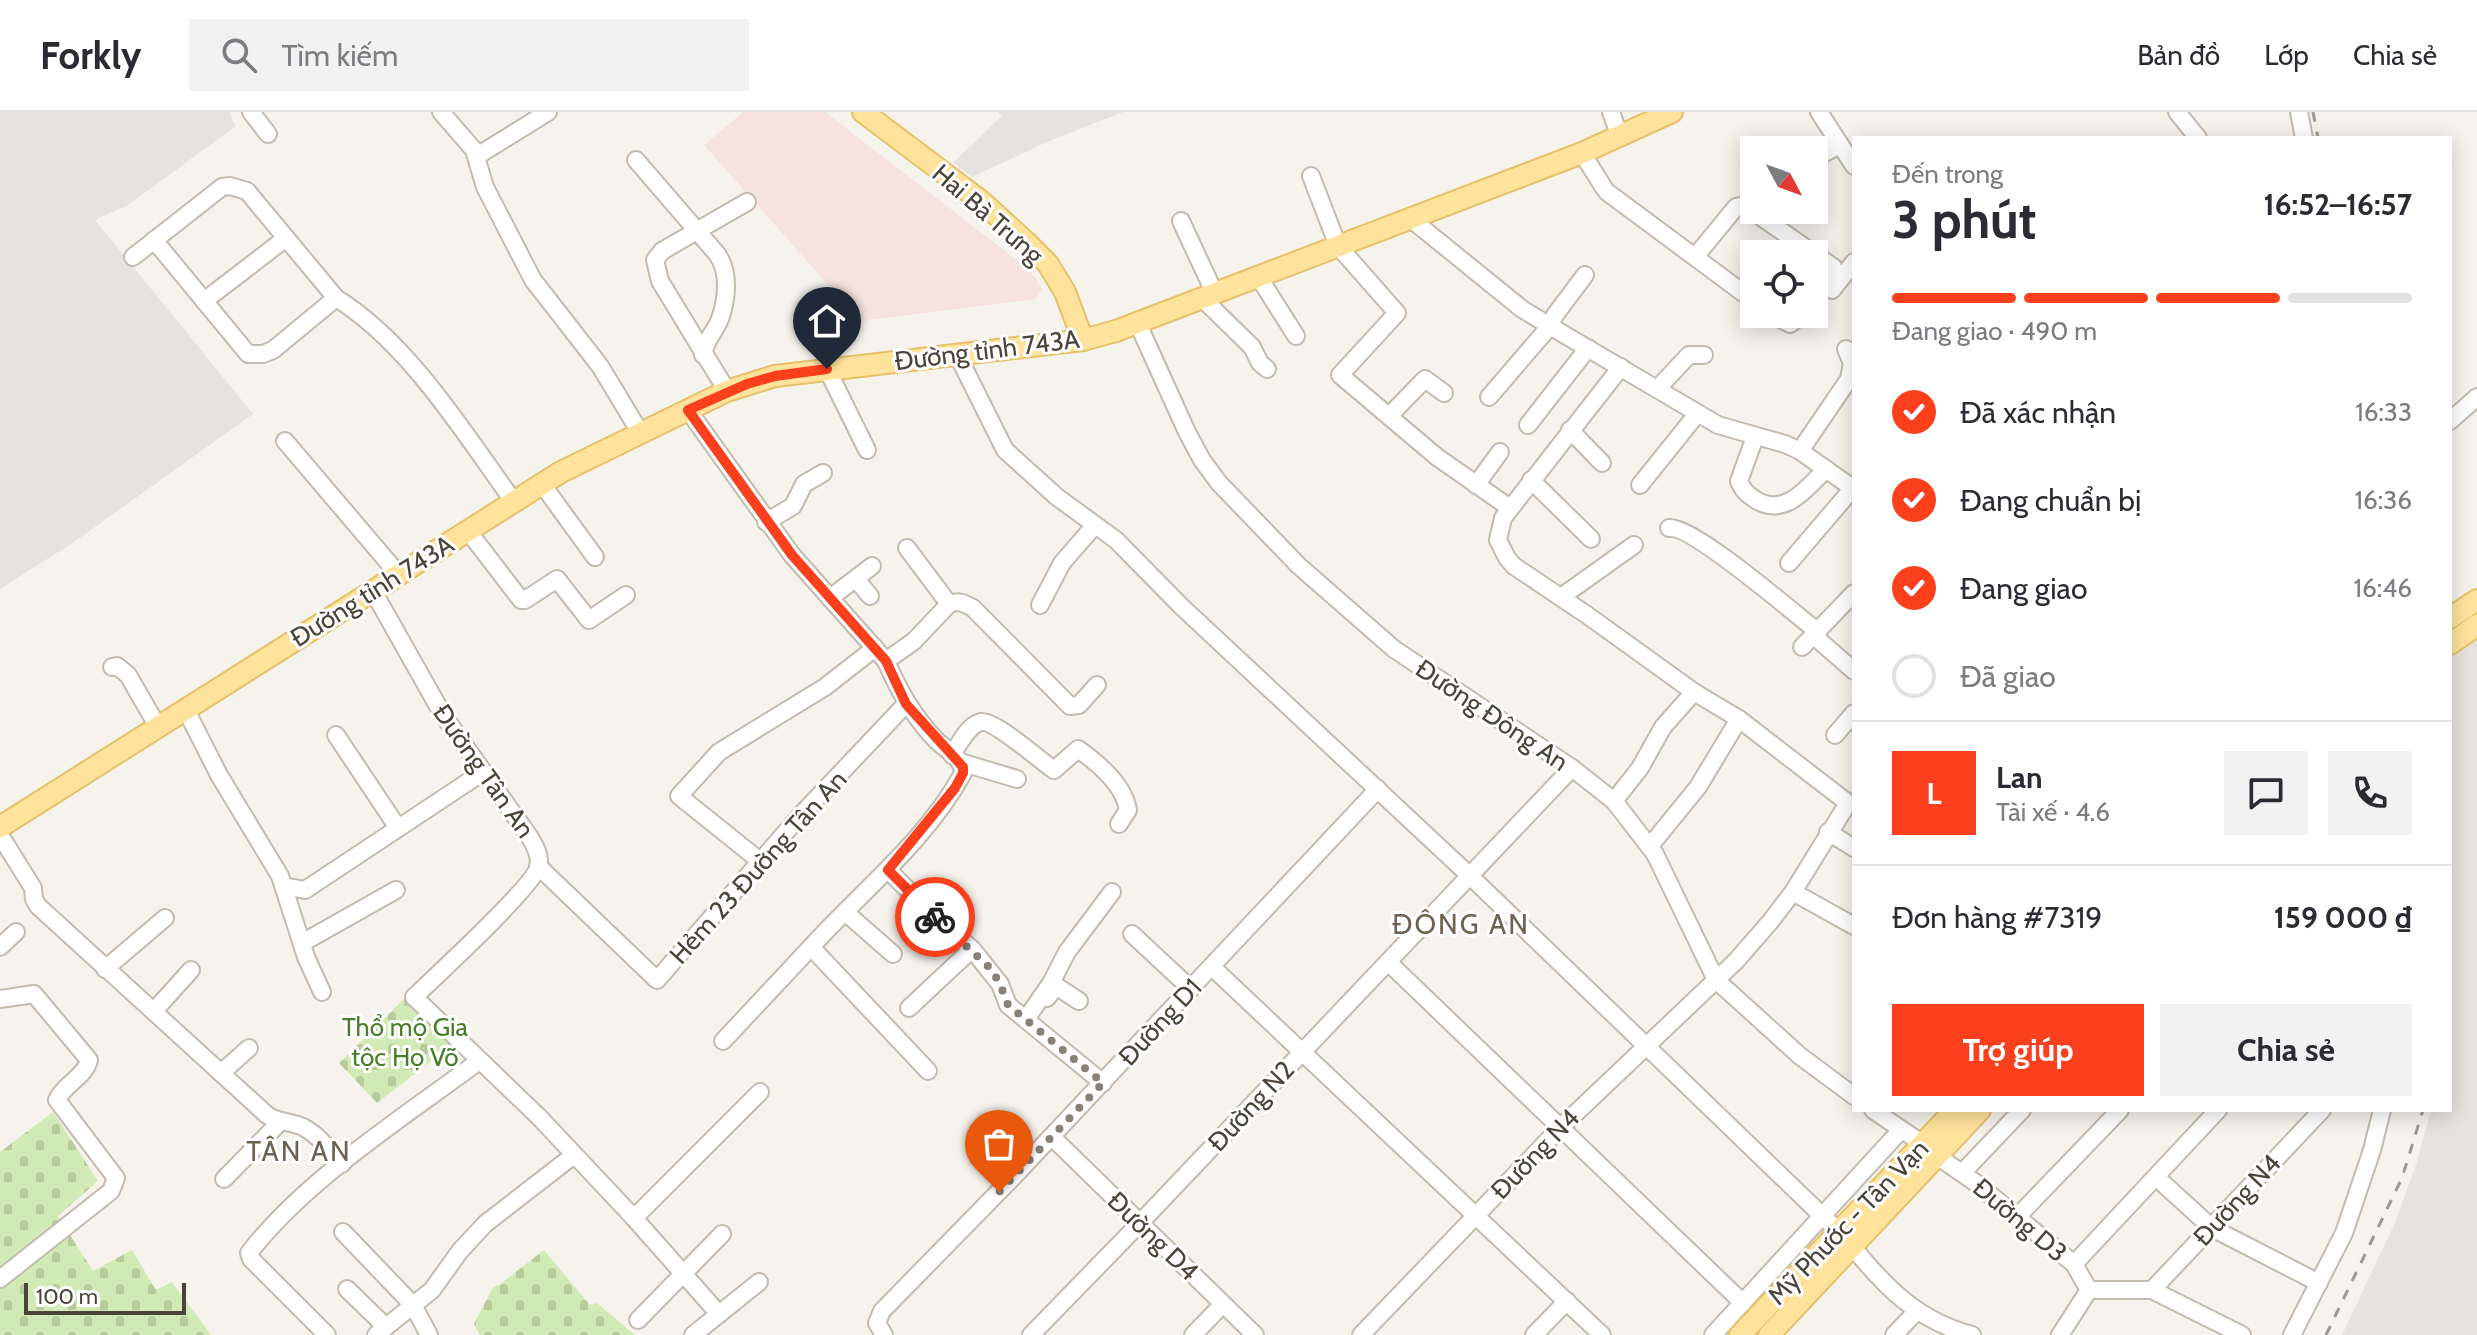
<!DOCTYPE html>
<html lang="vi">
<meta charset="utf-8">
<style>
:root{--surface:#fff;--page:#f2f2f3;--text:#2b2b33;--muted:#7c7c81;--line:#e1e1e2;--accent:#fc3f1d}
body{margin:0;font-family:Cabin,sans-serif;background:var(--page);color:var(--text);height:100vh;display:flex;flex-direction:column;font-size:30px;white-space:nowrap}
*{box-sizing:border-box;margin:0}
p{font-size:26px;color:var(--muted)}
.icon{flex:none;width:44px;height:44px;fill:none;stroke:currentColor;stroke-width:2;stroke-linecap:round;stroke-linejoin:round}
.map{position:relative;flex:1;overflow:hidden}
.panel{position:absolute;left:1852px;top:24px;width:600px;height:976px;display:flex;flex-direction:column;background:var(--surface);border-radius:0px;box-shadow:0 4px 20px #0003}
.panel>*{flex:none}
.needle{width:52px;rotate:131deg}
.controls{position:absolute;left:1740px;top:24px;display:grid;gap:16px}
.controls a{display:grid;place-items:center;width:88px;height:88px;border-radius:0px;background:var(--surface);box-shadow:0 4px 20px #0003;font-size:40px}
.scale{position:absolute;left:24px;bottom:20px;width:162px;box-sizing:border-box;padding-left:8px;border:4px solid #4b4439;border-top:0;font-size:22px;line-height:28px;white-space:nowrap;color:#4b4439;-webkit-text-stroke:6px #fff;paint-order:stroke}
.pin{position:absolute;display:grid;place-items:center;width:68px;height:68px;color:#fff;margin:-82px -34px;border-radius:50% 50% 50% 0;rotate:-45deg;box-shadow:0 0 8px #0007}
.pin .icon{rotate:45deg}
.courier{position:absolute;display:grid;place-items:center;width:80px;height:80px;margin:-40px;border:6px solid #fc3f1d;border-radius:50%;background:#fff;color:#222;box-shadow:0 2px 10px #0007}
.summary em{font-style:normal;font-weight:700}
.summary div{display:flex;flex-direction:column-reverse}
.summary{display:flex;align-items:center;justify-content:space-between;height:136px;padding:0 40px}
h1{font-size:52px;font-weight:700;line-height:60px}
.bar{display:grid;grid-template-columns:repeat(4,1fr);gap:12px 8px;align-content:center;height:96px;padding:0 40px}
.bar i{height:10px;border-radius:6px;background:var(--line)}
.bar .current{background:var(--accent)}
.bar p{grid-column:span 4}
.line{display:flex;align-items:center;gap:20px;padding:0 40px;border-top:2px solid var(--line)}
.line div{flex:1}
.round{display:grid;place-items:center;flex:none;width:84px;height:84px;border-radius:0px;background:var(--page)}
ol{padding:0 40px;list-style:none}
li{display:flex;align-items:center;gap:24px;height:88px}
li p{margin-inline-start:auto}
li .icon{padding:8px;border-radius:50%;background:var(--accent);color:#fff;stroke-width:4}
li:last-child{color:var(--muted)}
li i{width:44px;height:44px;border:4px solid var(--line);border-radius:50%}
.action{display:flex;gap:16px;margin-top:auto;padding:16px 40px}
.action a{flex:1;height:92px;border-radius:0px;background:var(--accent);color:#fff;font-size:32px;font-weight:700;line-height:92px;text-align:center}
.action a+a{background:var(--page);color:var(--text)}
header{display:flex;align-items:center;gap:48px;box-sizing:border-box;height:112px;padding:0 40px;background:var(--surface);border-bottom:2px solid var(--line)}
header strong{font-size:38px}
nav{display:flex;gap:44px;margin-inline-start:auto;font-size:28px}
.search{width:560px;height:72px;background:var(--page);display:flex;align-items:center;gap:20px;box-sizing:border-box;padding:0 28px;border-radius:0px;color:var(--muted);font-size:30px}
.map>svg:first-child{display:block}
</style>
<header>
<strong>Forkly</strong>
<div class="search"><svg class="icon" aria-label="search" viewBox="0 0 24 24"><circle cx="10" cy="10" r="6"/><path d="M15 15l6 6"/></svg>Tìm kiếm</div>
<nav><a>Bản đồ</a><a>Lớp</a><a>Chia sẻ</a></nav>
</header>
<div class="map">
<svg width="2477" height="1223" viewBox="0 0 2477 1223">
<defs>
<pattern id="cemetery-stones" width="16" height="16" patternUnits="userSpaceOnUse" patternTransform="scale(2)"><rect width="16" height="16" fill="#d2eab5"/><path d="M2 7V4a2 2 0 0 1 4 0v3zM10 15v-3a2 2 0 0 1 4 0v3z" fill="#b6ca9c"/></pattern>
</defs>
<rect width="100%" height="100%" fill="#f6f3ec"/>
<g fill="#e6e2dd">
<polygon points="0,0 229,0 236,14 128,93 95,108 253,302 74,430 0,477"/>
<polygon points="998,0 1123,0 1047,30 972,65 953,51 1002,4"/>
<polygon points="2477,525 2477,1223 2342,1223 2394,1113 2416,1053 2431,998 2450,998 2450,545"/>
</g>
<polygon fill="#f6e3e0" points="743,0 825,0 1022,152 1035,165 1042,177 1036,187 846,211 837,183 704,33"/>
<g fill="url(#cemetery-stones)">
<polygon points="406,885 452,933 377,991 339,951"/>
<polygon points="53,1000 98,1069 58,1104 93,1159 132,1138 156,1178 172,1170 211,1223 0,1223 0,1040"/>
<polygon points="544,1138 590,1193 597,1191 635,1223 480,1223 474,1212 493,1175 499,1173"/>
</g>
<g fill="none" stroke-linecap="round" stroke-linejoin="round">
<defs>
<g id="minor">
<polyline points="251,0 268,22"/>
<polyline points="441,0 474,38 485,75 533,168 600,254 641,322"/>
<polyline points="1611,0 1620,25"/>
<polyline points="1819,0 1854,54"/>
<polyline points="2177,0 2198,26"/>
<polyline points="2299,0 2304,26"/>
<polyline points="1582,41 1604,76"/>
<polyline points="477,44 548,0"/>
<polyline points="1814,47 1839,33"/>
<path d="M636 48 717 142C730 160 727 187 720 207 715 220 705 228 703 243"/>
<polyline points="1311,64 1338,134 1397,201 1340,263 1437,345 1510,396"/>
<polyline points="1607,80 1754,189"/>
<polyline points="1411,107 1522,197 1565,223 1718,313 1785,332 1800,339 1854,377"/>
<polyline points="1181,109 1215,182"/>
<polyline points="154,128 248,242 263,242 273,238 336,186"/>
<path d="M133 145 222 75 230 74 247 79 336 186C409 231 464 321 514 390"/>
<polyline points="1695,145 1736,95 1744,93 1833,155 1832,164 1814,189"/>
<polyline points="1258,164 1296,224"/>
<polyline points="1832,178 1854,150"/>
<polyline points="1203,187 1252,235 1260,251 1267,257"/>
<polyline points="204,189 286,126"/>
<polyline points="1771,202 1790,212 1803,202"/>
<polyline points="1138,212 1187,320 1202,348 1219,371 1299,454 1394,537 1572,656 1614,689 1655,742 1716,868 1800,944 1854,984"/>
<polyline points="958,244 1005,338 1057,385 1116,428 1182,495 1469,763 1838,1119"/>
<polyline points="827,257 867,338"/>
<polyline points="1658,276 1689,243 1704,243"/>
<polyline points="727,279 660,169 655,148 662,139 747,90"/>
<polyline points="1489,285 1550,214 1555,203 1585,163"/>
<path d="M688 298 792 443 886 549 914 529 949 492C958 488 964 491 973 496L1070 594 1079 593 1097 573"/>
<polyline points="1389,304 1425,267 1444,281"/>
<polyline points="2450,309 2477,285"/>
<polyline points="1528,313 1588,236"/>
<polyline points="1570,318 1602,351"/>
<path d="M1755 325 1739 369C1743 379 1747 382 1756 388 1785 406 1808 375 1826 357"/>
<polyline points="285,329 399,463"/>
<polyline points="1800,339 1849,267 1852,251 1846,237"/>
<polyline points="1531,368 1591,427"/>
<polyline points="542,372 595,445"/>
<polyline points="1476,373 1500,340"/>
<polyline points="1640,373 1697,302"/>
<polyline points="766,410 793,394 804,372 823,361"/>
<path d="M1669 416C1692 413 1794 501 1818 520"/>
<polyline points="468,419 521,488 525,488 557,467 589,508 626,483"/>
<polyline points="907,436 949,492"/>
<polyline points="1789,451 1853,376"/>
<polyline points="856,467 870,484"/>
<path d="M373 479 443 603 529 724C534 732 540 742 539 753 536 772 434 866 414 885L539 1005 634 1106 719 1202"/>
<polyline points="1561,485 1634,433"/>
<polyline points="830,486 872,454"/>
<polyline points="1040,493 1062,451 1095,413"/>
<polyline points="1814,524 1854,559"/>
<polyline points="1802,535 1854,481"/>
<path d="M886 549C899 579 913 604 936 628 946 638 963 646 963 661 926 729 863 778 811 835L928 959"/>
<polyline points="112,555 117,554 128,563 158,615"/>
<polyline points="186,598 219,663 280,764 306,845 322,880"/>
<polyline points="336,623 398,716"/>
<polyline points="1835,623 1854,601"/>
<path d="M952 643C959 632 968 613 981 610 995 608 1039 648 1054 658L1078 637C1098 651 1124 673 1128 698L1119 712"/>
<polyline points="960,650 1017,667"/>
<polyline points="1614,689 1640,656 1663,615 1694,580"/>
<polyline points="1828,720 1854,736"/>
<path d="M0 723 33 776 34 787 38 794 267 1003C277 1010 286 1009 298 1013 316 1019 330 1039 342 1052"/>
<polyline points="1650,734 1698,675 1739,607"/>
<polyline points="760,749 679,684 719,640 825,575 875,536"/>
<polyline points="538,754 657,868 799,705 906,592"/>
<polyline points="888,758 933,803 972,837 909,896"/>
<polyline points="283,774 305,778 483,660"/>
<polyline points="1793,780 1854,814"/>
<polyline points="845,800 893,842"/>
<polyline points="1132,822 1191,877"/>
<polyline points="302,831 396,778"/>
<polyline points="0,835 16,820"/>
<polyline points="972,837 1000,872 1008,893 1103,971"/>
<polyline points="1389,851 1743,1191"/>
<polyline points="1212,855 1602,1223"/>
<polyline points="105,857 165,806"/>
<polyline points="1047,886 1056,874 1079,889"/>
<path d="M0 887 34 882 89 948C85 965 64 972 57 988L116 1066 111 1079 0 1167"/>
<polyline points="154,899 191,858"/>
<polyline points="1026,907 1051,871 1067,840 1112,780"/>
<polyline points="723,929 811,835"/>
<polyline points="221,961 249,936"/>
<polyline points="1873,998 1923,1032"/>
<polyline points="1052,1025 1255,1223"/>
<polyline points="1937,1044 1976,1071 2074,1152 2089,1178 2060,1223"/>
<polyline points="1963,1060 2022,998"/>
<polyline points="2156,1065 2212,1116 2319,1171"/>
<polyline points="224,1067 280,1010"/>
<polyline points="2017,1105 2120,998"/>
<polyline points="634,1106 760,980"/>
<polyline points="343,1120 413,1193 429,1223"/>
<path d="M1851 1133C1885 1175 1918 1209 1972 1223"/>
<polyline points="2074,1152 2218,998"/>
<polyline points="347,1177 386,1215"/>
<polyline points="2089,1178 2152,1178 2242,1223"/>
<polyline points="2152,1178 2322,998"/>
<polyline points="638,1208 722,1122"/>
<path d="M327 1223 251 1147 249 1141C306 1067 404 1005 479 949"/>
<polyline points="376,1223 432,1178 460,1139 485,1112 574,1043"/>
<polyline points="693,1223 759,1170"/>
<polyline points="884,1223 877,1211 882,1199 1018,1060 1378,677"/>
<polyline points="1031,1223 1140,1111 1572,656"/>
<polyline points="1193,1223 1223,1192"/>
<polyline points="1361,1223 1559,1017 1736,849 1770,810 1793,780 1848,691 1739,607 1694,580 1587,503 1514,454 1507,446 1498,428 1503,406 1621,255"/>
<polyline points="1534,1223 1567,1189"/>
<polyline points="1713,1223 1900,1019"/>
<polyline points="1894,1223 1917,1199"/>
<polyline points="2292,1223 2344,1121 2372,1038 2382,998"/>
</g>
<g id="major">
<polyline points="863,0 981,89 1026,130 1048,152 1065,180 1083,228"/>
<polyline points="2450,506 2477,488"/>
<polyline points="2450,532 2477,513"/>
<polyline points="0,715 561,360 727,279 775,264 1083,228 1116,219 1582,41 1672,0"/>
<polyline points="1740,1223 1955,998"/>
<polyline points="1769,1223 1980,998"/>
</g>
</defs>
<use href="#minor" stroke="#c2bbae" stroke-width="20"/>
<use href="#major" stroke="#e6c16a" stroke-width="24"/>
<use href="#minor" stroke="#fff" stroke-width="16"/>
<use href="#major" stroke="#ffe39c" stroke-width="20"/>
<g stroke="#9a9a9a" stroke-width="3" stroke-dasharray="10 10" stroke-linecap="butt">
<polyline points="2313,0 2318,26"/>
<polyline points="2326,1223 2402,1066 2423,998"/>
</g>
</g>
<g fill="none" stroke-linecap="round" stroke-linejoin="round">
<polyline stroke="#878178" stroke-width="8" stroke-dasharray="0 14.4" points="935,805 991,857 1000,872 1008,893 1103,971 999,1080"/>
<polyline stroke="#fc3f1d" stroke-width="10" points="827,257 775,264 747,272 688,298 792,443 886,549 906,592 963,655 963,661 955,676 888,758 935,805"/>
</g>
<g text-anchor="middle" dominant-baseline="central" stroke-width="6" stroke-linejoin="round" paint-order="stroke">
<g font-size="26" fill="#4b4439" stroke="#fff">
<text transform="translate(988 102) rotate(41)">Hai Bà Trưng</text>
<text transform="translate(987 238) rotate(-7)">Đường tỉnh 743A</text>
<text transform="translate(372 479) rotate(-32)">Đường tỉnh 743A</text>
<text transform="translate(1492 603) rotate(34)">Đường Đông An</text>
<text transform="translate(484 659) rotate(55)">Đường Tân An</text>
<text transform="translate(758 755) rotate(-48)">Hẻm 23 Đường Tân An</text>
<text transform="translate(1160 910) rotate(-47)">Đường D1</text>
<text transform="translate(1251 994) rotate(-47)">Đường N2</text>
<text transform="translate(1535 1042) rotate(-46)">Đường N4</text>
<text transform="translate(2237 1088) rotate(-47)">Đường N4</text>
<text transform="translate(2020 1108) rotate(40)">Đường D3</text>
<text transform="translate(1848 1110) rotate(-46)">Mỹ Phước - Tân Vạn</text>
<text transform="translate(1153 1124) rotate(44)">Đường D4</text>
</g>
<g font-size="26" fill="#4a7f2a" stroke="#fff">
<text x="405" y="915">Thổ mộ Gia<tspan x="405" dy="30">tộc Họ Võ</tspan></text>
</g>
<g font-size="28" letter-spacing="2" fill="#6e6250" stroke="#fff">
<text x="1461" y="812">ĐÔNG AN</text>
<text x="299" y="1039">TÂN AN</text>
</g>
</g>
</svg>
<div class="controls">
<a><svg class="needle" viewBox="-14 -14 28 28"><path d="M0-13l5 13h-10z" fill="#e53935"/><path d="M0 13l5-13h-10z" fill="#7c7c81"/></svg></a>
<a><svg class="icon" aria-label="locate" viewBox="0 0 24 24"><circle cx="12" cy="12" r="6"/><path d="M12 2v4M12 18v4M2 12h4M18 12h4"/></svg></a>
</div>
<div class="scale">100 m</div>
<div class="pin" style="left:999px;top:1080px;background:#ea580c"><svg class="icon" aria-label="bag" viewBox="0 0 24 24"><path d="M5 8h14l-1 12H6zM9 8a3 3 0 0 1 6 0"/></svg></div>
<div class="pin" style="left:827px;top:257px;background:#1f2937"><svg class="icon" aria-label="home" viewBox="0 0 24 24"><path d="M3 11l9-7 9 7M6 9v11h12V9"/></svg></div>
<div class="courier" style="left:935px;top:805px"><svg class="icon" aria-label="bike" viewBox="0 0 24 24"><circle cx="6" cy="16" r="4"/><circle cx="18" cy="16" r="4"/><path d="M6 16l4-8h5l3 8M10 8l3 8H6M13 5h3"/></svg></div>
<section class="panel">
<div class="summary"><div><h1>3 phút</h1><p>Đến trong</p></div><em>16:52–16:57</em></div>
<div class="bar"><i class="current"></i><i class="current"></i><i class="current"></i><i></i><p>Đang giao · 490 m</p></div>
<ol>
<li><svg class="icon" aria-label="check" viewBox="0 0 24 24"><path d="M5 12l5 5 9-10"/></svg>Đã xác nhận<p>16:33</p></li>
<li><svg class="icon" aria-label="check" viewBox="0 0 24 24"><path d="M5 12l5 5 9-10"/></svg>Đang chuẩn bị<p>16:36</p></li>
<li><svg class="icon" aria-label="check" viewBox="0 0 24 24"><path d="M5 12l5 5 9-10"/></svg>Đang giao<p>16:46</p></li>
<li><i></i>Đã giao</li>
</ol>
<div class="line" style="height:144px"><b class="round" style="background:var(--accent);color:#fff">L</b><div><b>Lan</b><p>Tài xế · 4.6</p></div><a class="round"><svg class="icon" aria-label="chat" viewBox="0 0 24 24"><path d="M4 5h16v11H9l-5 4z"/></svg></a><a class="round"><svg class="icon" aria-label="phone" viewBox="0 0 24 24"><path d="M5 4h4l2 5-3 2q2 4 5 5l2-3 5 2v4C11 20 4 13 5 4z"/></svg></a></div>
<div class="line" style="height:104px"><div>Đơn hàng #7319</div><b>159 000 ₫</b></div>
<div class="action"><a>Trợ giúp</a><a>Chia sẻ</a></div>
</section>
</div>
